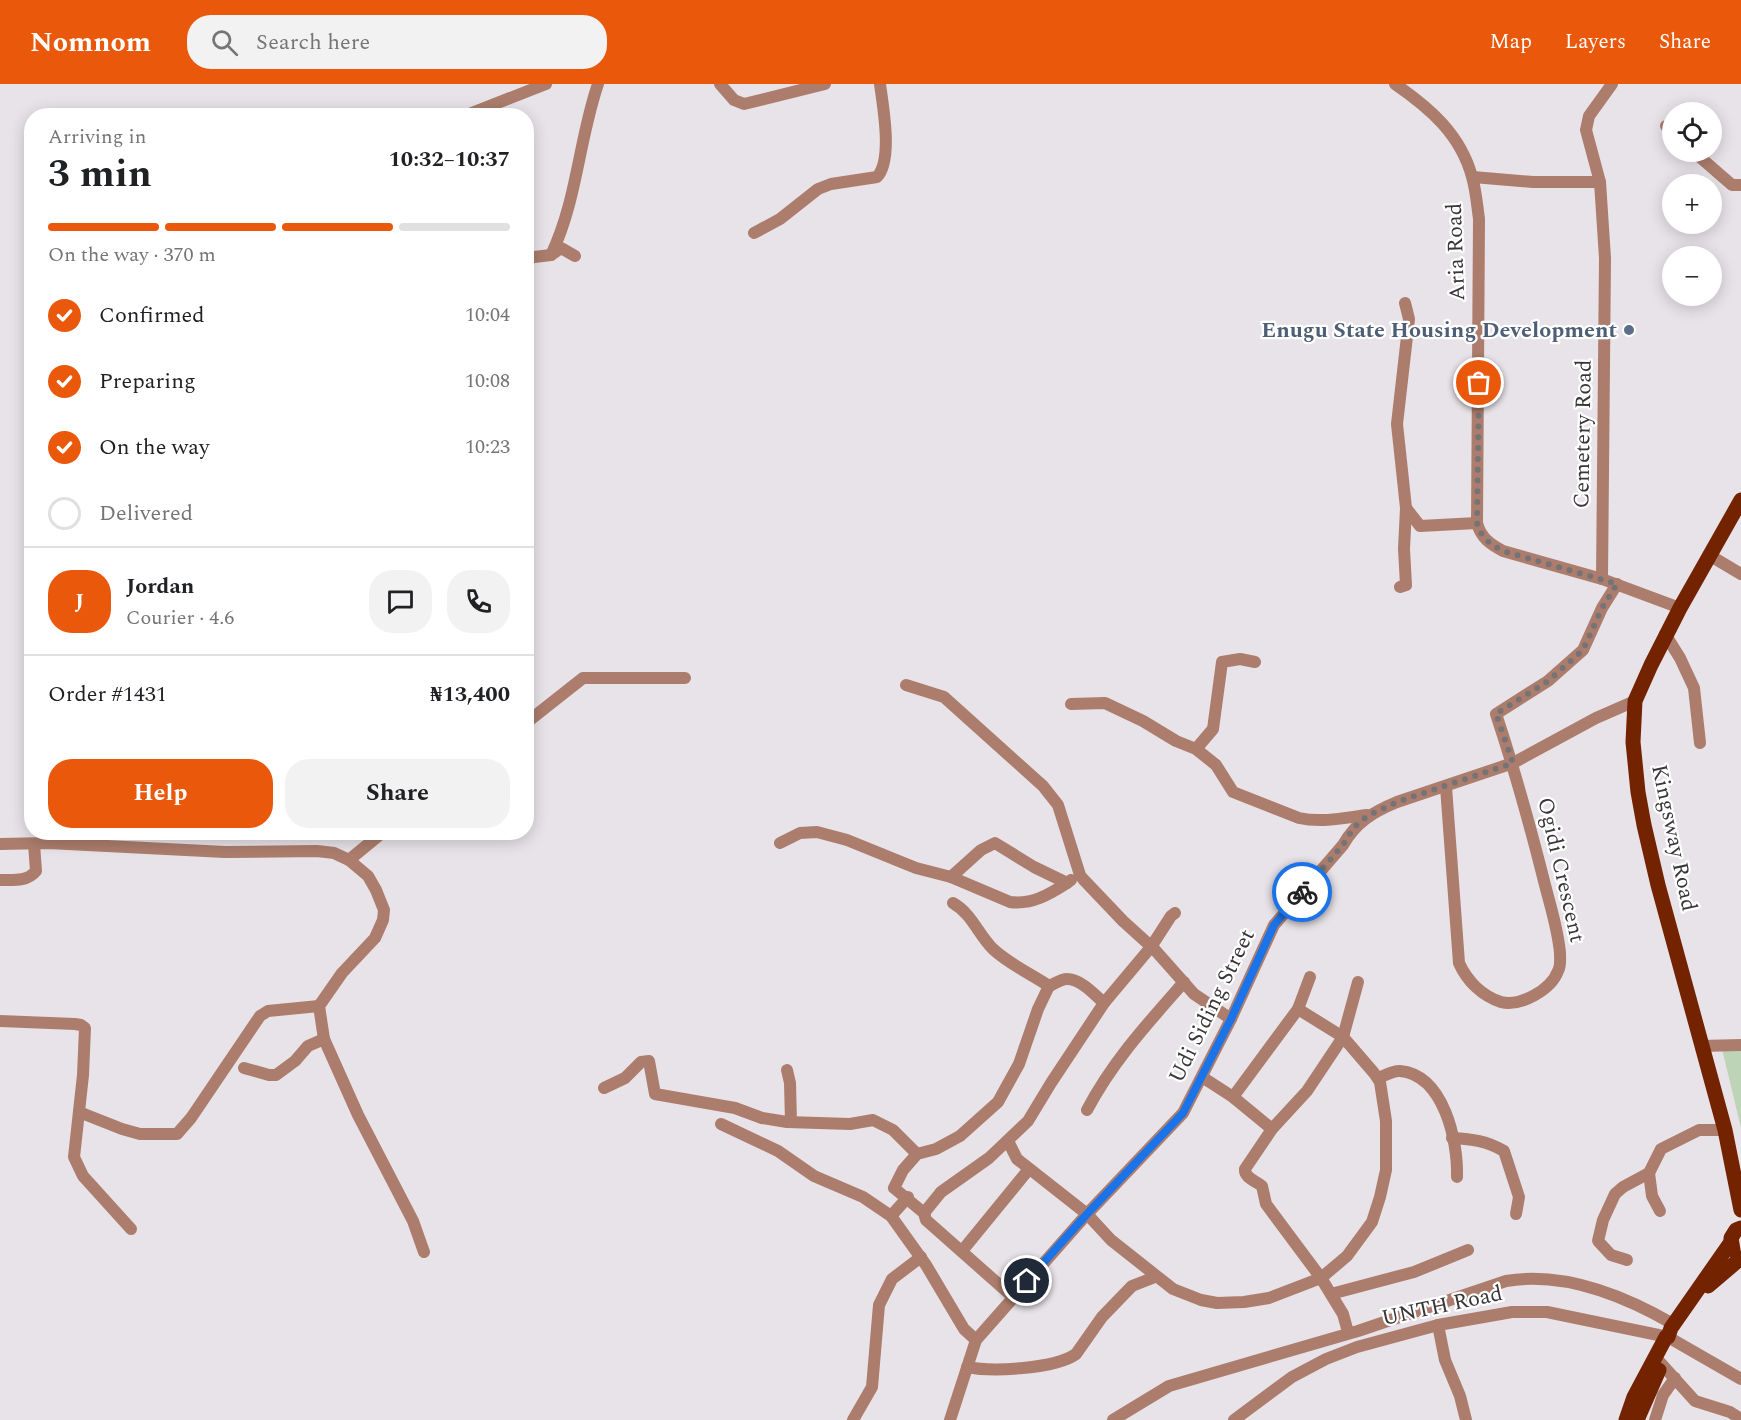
<!DOCTYPE html>
<meta charset="utf-8">
<style>
:root{--surface:#fff;--page:#f2f2f2;--text:#202124;--muted:#757577;--line:#e0e0e0;--accent:#ea580c}
body{margin:0;font-family:Spectral,serif;background:var(--page);color:var(--text);height:100vh;display:flex;flex-direction:column;font-size:22px;white-space:nowrap}
*{box-sizing:border-box;margin:0}
p{font-size:20px;color:var(--muted)}
.icon{flex:none;width:33px;height:33px;fill:none;stroke:currentColor;stroke-width:2;stroke-linecap:round;stroke-linejoin:round}
.map{position:relative;flex:1;overflow:hidden}
.details{position:absolute;left:24px;top:24px;width:510px;height:732px;display:flex;flex-direction:column;background:var(--surface);border-radius:24px;box-shadow:0 3px 15px #0003}
.details>*{flex:none}
.controls{position:absolute;left:1662px;top:18px;display:grid;gap:12px}
.controls a{display:grid;place-items:center;width:60px;height:60px;border-radius:50%;background:var(--surface);box-shadow:0 3px 15px #0003;font-size:30px}
.pin{position:absolute;display:grid;place-items:center;width:51px;height:51px;color:#fff;margin:-26px;border:3px solid #fff;border-radius:50%;box-shadow:0 2px 6px #0007}
.courier{position:absolute;display:grid;place-items:center;width:60px;height:60px;margin:-30px;border:4px solid #1a73e8;border-radius:50%;background:#fff;color:#222;box-shadow:0 2px 8px #0007}
.head em{font-style:normal;font-weight:700}
.head div{display:flex;flex-direction:column-reverse}
.head{display:flex;align-items:center;justify-content:space-between;height:102px;padding:0 24px}
h1{font-size:39px;font-weight:700;line-height:45px}
.bar{display:grid;grid-template-columns:repeat(4,1fr);gap:9px 6px;align-content:center;height:72px;padding:0 24px}
.bar i{height:8px;border-radius:4px;background:var(--line)}
.bar .on{background:var(--accent)}
.bar p{grid-column:span 4}
.line{display:flex;align-items:center;gap:15px;padding:0 24px;border-top:2px solid var(--line)}
.line div{flex:1}
.round{display:grid;place-items:center;flex:none;width:63px;height:63px;border-radius:24px;background:var(--page)}
ol{padding:0 24px;list-style:none}
li{display:flex;align-items:center;gap:18px;height:66px}
li p{margin-inline-start:auto}
li .icon{padding:6px;border-radius:50%;background:var(--accent);color:#fff;stroke-width:4}
li:last-child{color:var(--muted)}
li i{width:33px;height:33px;border:3px solid var(--line);border-radius:50%}
.cta{display:flex;gap:12px;margin-top:auto;padding:12px 24px}
.cta a{flex:1;height:69px;border-radius:24px;background:var(--accent);color:#fff;font-size:24px;font-weight:700;line-height:69px;text-align:center}
.cta a+a{background:var(--page);color:var(--text)}
header{display:flex;align-items:center;gap:36px;box-sizing:border-box;height:84px;padding:0 30px;background:var(--accent);color:#fff}
header strong{font-size:28px}
nav{display:flex;gap:33px;margin-inline-start:auto;font-size:21px}
.search{width:420px;height:54px;background:var(--page);display:flex;align-items:center;gap:15px;box-sizing:border-box;padding:0 21px;border-radius:24px;color:var(--muted);font-size:22px}
.map>svg:first-child{display:block}
</style>
<header>
<strong>Nomnom</strong>
<div class="search"><svg class="icon" aria-label="search" viewBox="0 0 24 24"><circle cx="10" cy="10" r="6"/><path d="M15 15l6 6"/></svg>Search here</div>
<nav><a>Map</a><a>Layers</a><a>Share</a></nav>
</header>
<div class="map">
<svg width="1741" height="1336" viewBox="0 0 1741 1336">
<rect width="100%" height="100%" fill="#e8e3e8"/>
<polygon fill="#bdd5b6" points="1741,963 1741,1044 1722,965"/>
<g fill="none" stroke-linecap="round" stroke-linejoin="round">
<g stroke="#ac7d6d" stroke-width="12">
<polyline points="720,0 734,16 744,20 825,0"/>
<path d="M1395 0C1430 24 1461 51 1472 93 1476 106 1477 121 1479 135L1477 439C1481 454 1490 460 1503 467L1602 495 1680 524"/>
<polyline points="464,32 546,0"/>
<polyline points="1666,42 1672,48"/>
<polyline points="1694,68 1732,101 1741,101"/>
<polyline points="1473,93 1533,98 1600,98"/>
<path d="M754 149 780 135 818 105 831 100 877 93C893 76 883 23 880 0"/>
<path d="M551 171C577 117 579 55 598 0"/>
<polyline points="526,174 551,171 561,164 575,172"/>
<polyline points="1405,219 1409,235 1397,340 1406,424 1420,442 1477,439"/>
<polyline points="1709,471 1741,490"/>
<polyline points="1602,495 1605,174 1600,98 1586,46 1589,32 1612,0"/>
<polyline points="1400,503 1406,501 1404,465 1406,424"/>
<polyline points="1665,550 1680,574 1694,604 1700,659"/>
<polyline points="906,601 944,613 1043,702 1058,721 1080,791 1083,795 1123,837 1155,866 1194,910 1231,935"/>
<path d="M1071 620 1105 619 1143 637 1176 657 1196 665 1216 681 1233 708 1299 734C1321 739 1345 734 1367 731"/>
<polyline points="526,639 583,594 685,594"/>
<polyline points="1196,665 1213,645 1222,578 1240,575 1255,578"/>
<path d="M1446 703 1459 879C1467 897 1482 912 1501 918 1520 923 1551 906 1558 887 1561 882 1560 875 1560 869 1558 844 1549 818 1543 793 1529 738 1514 684 1496 630L1548 597 1583 566 1602 524 1617 500"/>
<path d="M780 759 800 749 817 748 847 756 916 784 951 793 1010 818C1032 821 1050 810 1067 799"/>
<polyline points="0,760 48,759 225,768 317,767 334,769 349,776 368,792 376,806 384,826 383,836 375,854 342,889 319,922 324,955 358,1031 413,1137 424,1168"/>
<polyline points="349,776 383,748"/>
<polyline points="951,793 981,766 995,759 1034,783 1067,799 1071,796"/>
<path d="M0 796C13 796 27 798 36 787L34 760"/>
<path d="M953 819C972 830 978 850 993 865 1009 880 1031 890 1049 902 1054 900 1061 895 1067 895 1081 895 1095 911 1104 919"/>
<polyline points="0,937 75,940 81,941 85,944 83,991 74,1073 83,1092 131,1145"/>
<polyline points="1701,962 1741,961"/>
<polyline points="244,984 269,991 276,991 295,977 308,962 324,955"/>
<polyline points="787,986 790,999 791,1038"/>
<polyline points="1202,993 1233,1013 1272,1045"/>
<path d="M1378 994C1384 992 1394 986 1400 987 1444 991 1458 1057 1457 1093"/>
<polyline points="604,1004 625,994 641,978 649,977 655,1010 735,1024 762,1034 787,1038 850,1040 873,1036 893,1046 917,1070"/>
<polyline points="1233,1013 1298,925 1310,893"/>
<path d="M1087 1026C1113 977 1147 940 1184 898"/>
<polyline points="79,1028 122,1045 140,1050 177,1050 191,1034 260,932 268,927 319,922"/>
<polyline points="721,1040 778,1067 814,1092 863,1113 891,1132 926,1181 964,1245 976,1256"/>
<path d="M1452 1054C1472 1055 1487 1057 1504 1067L1519 1113 1516 1130"/>
<polyline points="1008,1057 1017,1075 1087,1130 1111,1156 1173,1205 1201,1216 1217,1219 1244,1218 1269,1214 1321,1194 1347,1172 1372,1138 1380,1113 1386,1086 1386,1037 1380,998 1374,989 1343,953 1298,925"/>
<polyline points="1649,1089 1652,1112 1660,1127"/>
<polyline points="924,1129 941,1108 989,1074 1028,1037 1051,999 1104,919 1151,863 1171,832 1175,829"/>
<polyline points="891,1132 908,1113"/>
<polyline points="962,1167 1029,1085"/>
<polyline points="1627,1176 1611,1171 1598,1157 1603,1136 1615,1110 1623,1103 1649,1089 1661,1065 1699,1046 1725,1046"/>
<polyline points="1331,1210 1414,1188 1468,1166"/>
<polyline points="1013,1213 926,1136 924,1129 894,1104 903,1086 917,1070 936,1065 960,1052 998,1018 1019,980 1038,925 1049,902"/>
<polyline points="1438,1241 1445,1276 1460,1312 1466,1336"/>
<path d="M1348 1248 1343 1230 1321 1194 1266 1120 1262 1102C1256 1097 1244 1094 1245 1085L1272 1045 1307 1007 1343 953 1358 898"/>
<polyline points="1657,1275 1695,1317 1730,1328 1741,1335"/>
<path d="M967 1283C992 1288 1055 1285 1076 1270L1102 1233 1132 1202 1155 1193"/>
<polyline points="853,1336 872,1303 879,1221 892,1195 921,1173"/>
<path d="M950 1336 976 1256 1087 1130 1183 1029 1231 935 1274 841 1343 761C1356 738 1373 728 1397 718L1513 679 1596 634 1635 617"/>
<path d="M1113 1336 1169 1302 1358 1247 1506 1197C1564 1187 1623 1211 1673 1240"/>
<polyline points="1234,1336 1292,1293 1326,1275 1357,1263 1438,1241 1512,1228 1547,1228 1668,1253 1741,1295"/>
<polyline points="1655,1336 1663,1311 1675,1294"/>
</g>
<g stroke="#732300" stroke-width="15">
<polyline points="1741,416 1680,524 1651,581 1635,617 1633,658 1638,708 1644,741 1658,801 1725,1046 1741,1126"/>
<polyline points="1733,1166 1731,1154 1736,1146 1741,1144"/>
<polyline points="1708,1202 1741,1174"/>
<polyline points="1626,1336 1634,1313 1666,1253 1668,1253 1671,1244 1731,1158"/>
<polyline points="1637,1336 1659,1286"/>
</g>
</g>
<g fill="none" stroke-linecap="round" stroke-linejoin="round">
<path stroke="#767376" stroke-width="6" stroke-dasharray="0 10.8" d="M1302 808 1343 761 1351 748 1359 738 1371 730 1397 718 1513 679 1496 630 1548 597 1583 566 1602 524 1617 500 1503 467C1490 460 1481 454 1477 439L1479 299"/>
<polyline stroke="#1a73e8" stroke-width="8" points="1027,1197 1087,1130 1183,1029 1231,935 1274,841 1302,808"/>
</g>
<circle fill="#5c6f8a" stroke="#fff" stroke-width="2" cx="1629" cy="246" r="6"/>
<g text-anchor="middle" dominant-baseline="central" stroke-width="4.5" stroke-linejoin="round" paint-order="stroke">
<g font-size="22" fill="#383638" stroke="#fff">
<text transform="translate(1456 168) rotate(-92)">Aria Road</text>
<text transform="translate(1583 350) rotate(-89)">Cemetery Road</text>
<text transform="translate(1674 754) rotate(78)">Kingsway Road</text>
<text transform="translate(1561 786) rotate(77)">Ogidi Crescent</text>
<text transform="translate(1212 922) rotate(-64)">Udi Siding Street</text>
<text transform="translate(1442 1222) rotate(-12)">UNTH Road</text>
</g>
<g font-size="22" font-weight="bold" fill="#4e5e75" stroke="#fff" text-anchor="end">
<text x="1617" y="246">Enugu State Housing Development</text>
</g>
</g>
</svg>
<div class="controls">
<a><svg class="icon" aria-label="locate" viewBox="0 0 24 24"><circle cx="12" cy="12" r="6"/><path d="M12 2v4M12 18v4M2 12h4M18 12h4"/></svg></a>
<a>+</a>
<a>−</a>
</div>
<div class="pin" style="left:1479px;top:299px;background:#ea580c"><svg class="icon" aria-label="bag" viewBox="0 0 24 24"><path d="M5 8h14l-1 12H6zM9 8a3 3 0 0 1 6 0"/></svg></div>
<div class="pin" style="left:1027px;top:1197px;background:#1f2937"><svg class="icon" aria-label="home" viewBox="0 0 24 24"><path d="M3 11l9-7 9 7M6 9v11h12V9"/></svg></div>
<div class="courier" style="left:1302px;top:808px"><svg class="icon" aria-label="bike" viewBox="0 0 24 24"><circle cx="6" cy="16" r="4"/><circle cx="18" cy="16" r="4"/><path d="M6 16l4-8h5l3 8M10 8l3 8H6M13 5h3"/></svg></div>
<section class="details">
<div class="head"><div><h1>3 min</h1><p>Arriving in</p></div><em>10:32–10:37</em></div>
<div class="bar"><i class="on"></i><i class="on"></i><i class="on"></i><i></i><p>On the way · 370 m</p></div>
<ol>
<li><svg class="icon" aria-label="check" viewBox="0 0 24 24"><path d="M5 12l5 5 9-10"/></svg>Confirmed<p>10:04</p></li>
<li><svg class="icon" aria-label="check" viewBox="0 0 24 24"><path d="M5 12l5 5 9-10"/></svg>Preparing<p>10:08</p></li>
<li><svg class="icon" aria-label="check" viewBox="0 0 24 24"><path d="M5 12l5 5 9-10"/></svg>On the way<p>10:23</p></li>
<li><i></i>Delivered</li>
</ol>
<div class="line" style="height:108px"><b class="round" style="background:var(--accent);color:#fff">J</b><div><b>Jordan</b><p>Courier · 4.6</p></div><a class="round"><svg class="icon" aria-label="chat" viewBox="0 0 24 24"><path d="M4 5h16v11H9l-5 4z"/></svg></a><a class="round"><svg class="icon" aria-label="phone" viewBox="0 0 24 24"><path d="M5 4h4l2 5-3 2q2 4 5 5l2-3 5 2v4C11 20 4 13 5 4z"/></svg></a></div>
<div class="line" style="height:78px"><div>Order #1431</div><b>₦13,400</b></div>
<div class="cta"><a>Help</a><a>Share</a></div>
</section>
</div>
